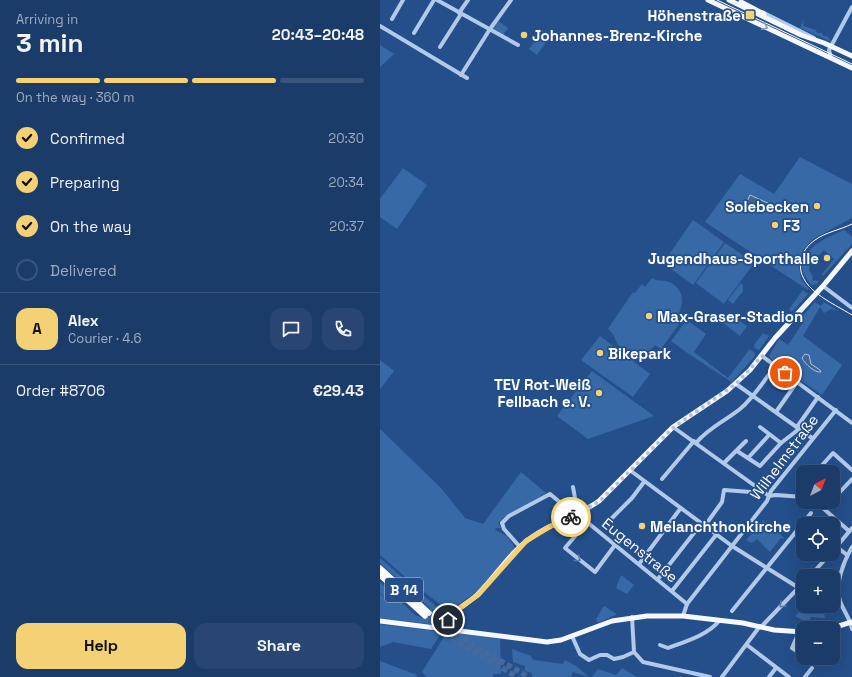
<!DOCTYPE html>
<meta charset="utf-8">
<style>
:root{--surface:#1b3b68;--page:#284671;--text:#f1f3f6;--muted:#a0adc0;--line:#39557c;--accent:#f4d175}
body{margin:0;font-family:"Space Grotesk",sans-serif;background:var(--page);color:var(--text);height:100vh;display:flex;flex-direction:column;font-size:15px;white-space:nowrap}
*{box-sizing:border-box;margin:0}
p{font-size:13px;color:var(--muted)}
.icon{flex:none;width:22px;height:22px;fill:none;stroke:currentColor;stroke-width:2;stroke-linecap:round;stroke-linejoin:round}
.map{position:relative;flex:1;overflow:hidden}
.details{display:flex;flex-direction:column;background:var(--surface);width:380px}
.details>*{flex:none}
.needle{width:26px;rotate:42deg}
.fabs{position:absolute;left:416px;top:465px;display:grid;gap:8px}
.fabs a{display:grid;place-items:center;width:44px;height:44px;border-radius:8px;background:var(--surface);box-shadow:0 4px 16px #0002,0 0 0 1px var(--line);font-size:20px}
.pin{position:absolute;display:grid;place-items:center;width:34px;height:34px;color:#fff;margin:-17px;border:2px solid #fff;border-radius:50%;box-shadow:0 1px 4px #0007}
.courier{position:absolute;display:grid;place-items:center;width:40px;height:40px;margin:-20px;border:3px solid #f4d175;border-radius:50%;background:#fff;color:#222;box-shadow:0 1px 5px #0007}
.overview em{font-style:normal;font-weight:700}
.overview div{display:flex;flex-direction:column-reverse}
.overview{display:flex;align-items:center;justify-content:space-between;height:68px;padding:0 16px}
h1{font-size:26px;font-weight:700;line-height:30px}
.bar{display:grid;grid-template-columns:repeat(4,1fr);gap:6px 4px;align-content:center;height:48px;padding:0 16px}
.bar i{height:5px;border-radius:3px;background:var(--line)}
.bar .current{background:var(--accent)}
.bar p{grid-column:span 4}
.line{display:flex;align-items:center;gap:10px;padding:0 16px;border-top:1px solid var(--line)}
.line div{flex:1}
.round{display:grid;place-items:center;flex:none;width:42px;height:42px;border-radius:12px;background:var(--page)}
ol{padding:0 16px;list-style:none}
li{display:flex;align-items:center;gap:12px;height:44px}
li p{margin-inline-start:auto}
li .icon{padding:4px;border-radius:50%;background:var(--accent);color:#111;stroke-width:4}
li:last-child{color:var(--muted)}
li i{width:22px;height:22px;border:2px solid var(--line);border-radius:50%}
.button{display:flex;gap:8px;margin-top:auto;padding:8px 16px}
.button a{flex:1;height:46px;border-radius:12px;background:var(--accent);color:#111;font-size:16px;font-weight:700;line-height:46px;text-align:center}
.button a+a{background:var(--page);color:var(--text)}
main{display:flex;flex:1;min-height:0}
.map>svg:first-child{display:block}
</style>
<main>
<section class="details">
<div class="overview"><div><h1>3 min</h1><p>Arriving in</p></div><em>20:43–20:48</em></div>
<div class="bar"><i class="current"></i><i class="current"></i><i class="current"></i><i></i><p>On the way · 360 m</p></div>
<ol>
<li><svg class="icon" aria-label="check" viewBox="0 0 24 24"><path d="M5 12l5 5 9-10"/></svg>Confirmed<p>20:30</p></li>
<li><svg class="icon" aria-label="check" viewBox="0 0 24 24"><path d="M5 12l5 5 9-10"/></svg>Preparing<p>20:34</p></li>
<li><svg class="icon" aria-label="check" viewBox="0 0 24 24"><path d="M5 12l5 5 9-10"/></svg>On the way<p>20:37</p></li>
<li><i></i>Delivered</li>
</ol>
<div class="line" style="height:72px"><b class="round" style="background:var(--accent);color:#111">A</b><div><b>Alex</b><p>Courier · 4.6</p></div><a class="round"><svg class="icon" aria-label="chat" viewBox="0 0 24 24"><path d="M4 5h16v11H9l-5 4z"/></svg></a><a class="round"><svg class="icon" aria-label="phone" viewBox="0 0 24 24"><path d="M5 4h4l2 5-3 2q2 4 5 5l2-3 5 2v4C11 20 4 13 5 4z"/></svg></a></div>
<div class="line" style="height:52px"><div>Order #8706</div><b>€29.43</b></div>
<div class="button"><a>Help</a><a>Share</a></div>
</section>
<div class="map">
<svg width="472" height="677" viewBox="0 0 472 677">
<rect width="100%" height="100%" fill="#244f8a"/>
<g fill="#3869a7">
<polygon points="424,19 423,26 436,30 437,33 442,33 443,36 447,36 452,42 420,28"/>
<polygon points="118,21 128,28 123,35 112,30"/>
<polygon points="162,30 170,37 157,55 149,49"/>
<polygon points="0,45 14,54 0,67"/>
<polygon points="420,157 472,184 472,218 433,239 423,250 419,267 421,279 429,289 428,290 325,222 360,174 394,194"/>
<polygon points="23,168 47,185 17,229 0,217 0,199"/>
<polygon points="313,220 344,242 313,285 283,263"/>
<path d="M464 230 472 237V244L443 276 442 274 454 259 444 250 430 264 429 270 433 277 432 280 439 281 437 284 432 285C404 257 442 239 464 230Z"/>
<polygon points="345,243 374,263 344,304 316,283"/>
<path d="M272 278C277 282 281 280 286 281 302 285 306 302 298 314L301 317 298 321 300 323 281 349 275 345C265 357 248 358 238 345 234 338 235 334 228 329L253 292 255 293 262 284 265 287Z"/>
<polygon points="361,283 363,285 363,291 353,304 348,300"/>
<polygon points="423,290 428,294 412,312 409,309"/>
<polygon points="435,302 441,306 444,302 458,311 451,309 444,313 440,307 423,336 462,365 442,395 394,362 389,356 399,339 408,345 424,321 421,318"/>
<polygon points="350,314 367,326 360,336 343,323"/>
<polygon points="307,320 326,334 314,352 348,378 369,350 367,348 374,352 375,356 352,382 350,381 309,354 318,341 309,354 291,341"/>
<polygon points="383,333 389,336 379,350 375,348 374,345"/>
<polygon points="220,336 270,374 253,397 201,360"/>
<polygon points="0,360 14,371 0,389"/>
<polygon points="212,371 274,416 208,439 177,416"/>
<polygon points="0,429 61,488 85,518 103,524 141,472 166,493 123,518 118,523 121,528 116,528 115,530 127,536 135,548 99,590 69,611 32,583 0,555"/>
<polygon points="383,520 395,531 399,527 402,529 399,533 405,539 401,538 390,552 377,539 372,543 366,540"/>
<polygon points="0,558 66,615 63,623 57,625 0,618 0,594 8,600 0,593 0,582 35,615 45,619 50,613 50,608 0,563"/>
<polygon points="241,575 254,585 247,594 236,588"/>
<polygon points="422,603 423,606 434,608 435,606 443,606 444,608 450,606 452,611 444,613 445,618 431,617 428,623 415,616 421,610 417,607"/>
<polygon points="224,606 237,614 218,623 216,619"/>
<polygon points="0,624 62,632 51,649 13,642 0,647"/>
<polygon points="67,632 120,639 121,674 113,674 113,677 47,677 42,672"/>
<polygon points="132,649 151,656 153,660 183,664 185,660 196,666 209,677 193,672 191,677 152,677 152,673 145,671 145,666 133,662"/>
<polygon points="0,661 37,675 36,677 0,677"/>
<polygon points="242,668 257,677 212,677 218,669 236,675"/>
</g>
<g fill="#44638d" stroke="#a5c5eb">
<polygon points="370,195 392,205 389,211 385,209 384,212 378,210 377,213 364,208"/>
<path d="M425 354 429 355 431 364 440 370 441 372C435 373 425 364 422 358Z"/>
</g>
<g fill="none" stroke-linecap="round" stroke-linejoin="round">
<g stroke="#45699c" stroke-width="5.5" stroke-dasharray="5.5 3" stroke-linecap="butt">
<polyline points="49,613 101,650 149,677"/>
<polyline points="45,616 70,637 137,677"/>
</g>
<g stroke="#b1caea" stroke-width="4">
<polyline points="57,0 138,45"/>
<polyline points="382,12 434,38"/>
<polyline points="79,13 88,0"/>
<polyline points="12,19 23,0"/>
<polyline points="0,26 87,78"/>
<polyline points="34,33 54,0"/>
<polyline points="60,47 81,14"/>
<polyline points="451,58 449,50 472,7"/>
<polyline points="81,75 110,29 131,0"/>
<polyline points="443,286 472,308"/>
<polyline points="382,356 472,423"/>
<polyline points="356,384 432,438"/>
<polyline points="396,412 417,382"/>
<polyline points="293,427 389,496 396,495 423,497"/>
<polyline points="380,427 401,443"/>
<polyline points="417,427 438,397"/>
<path d="M316 443C328 428 345 421 360 409 374 397 384 381 395 366"/>
<polyline points="357,451 380,466 401,443 419,429"/>
<polyline points="368,458 389,435"/>
<polyline points="344,463 366,441"/>
<polyline points="251,471 352,546 419,588"/>
<polyline points="436,472 453,453 472,470"/>
<polyline points="282,479 314,441"/>
<polyline points="193,487 197,509"/>
<polyline points="460,492 472,479"/>
<polyline points="436,502 469,531"/>
<polyline points="231,519 252,498 264,482"/>
<polyline points="207,522 185,548 215,572 235,545"/>
<polyline points="324,527 342,502 344,490 384,493"/>
<polyline points="140,547 124,529 122,523 129,516 170,494 188,509 197,509 207,522 307,604"/>
<polyline points="457,547 467,555"/>
<path d="M472 547C464 561 454 585 460 601 464 612 470 618 472 629"/>
<polyline points="453,551 472,528"/>
<polyline points="259,564 300,509"/>
<polyline points="430,576 450,554"/>
<polyline points="278,579 321,524"/>
<polyline points="292,591 336,535"/>
<polyline points="352,611 431,513"/>
<polyline points="303,616 307,604 387,501 391,491 456,410"/>
<polyline points="252,617 254,652 263,662 330,677"/>
<polyline points="381,627 423,583"/>
<polyline points="419,632 412,648 423,655"/>
<polyline points="192,636 200,654 209,660 220,655 227,655 234,659 243,657 254,652"/>
<path d="M280 645 288 648C304 642 328 635 339 621"/>
<polyline points="367,645 409,677"/>
<polyline points="427,658 434,663"/>
<polyline points="342,677 380,626"/>
<polyline points="389,677 396,668"/>
<polyline points="425,677 432,668"/>
</g>
<g stroke="#f5f8fe" stroke-width="5">
<polyline points="328,0 472,68"/>
<polyline points="349,0 421,35 444,43 472,56"/>
<polyline points="361,2 384,14"/>
<polyline points="0,621 167,642 181,640 232,621 267,616 303,616 363,623 394,630 423,632"/>
<path d="M65 628C70 610 86 606 98 594 116 576 131 551 152 537 173 522 198 516 219 501L293 427 347 391 370 370 395 338 443 286 472 251"/>
<polyline points="452,628 472,622"/>
</g>
<g stroke="#fff" stroke-width="5.5">
<polyline points="0,568 49,613"/>
<polyline points="0,575 45,616"/>
</g>
<g stroke="#fff" stroke-width="1">
<polyline points="337,0 472,64"/>
<path d="M472 224C460 230 446 232 435 240 428 245 423 251 421 260 415 288 453 303 472 315"/>
</g>
</g>
<defs><path id="oneway-chevron" d="M-2-3.5L2.5 0L-2 3.5" fill="none" stroke-width="1.6" stroke-linecap="round" stroke-linejoin="round"/></defs>
<use stroke="#829bbe" href="#oneway-chevron" transform="translate(385 27) rotate(24)"/>
<g stroke="#557aac">
<use href="#oneway-chevron" transform="translate(198 559) rotate(39)"/>
<use href="#oneway-chevron" transform="translate(402 605) rotate(135)"/>
</g>
<g fill="none" stroke-linecap="round" stroke-linejoin="round">
<polyline stroke="#b2c1d6" stroke-width="4" stroke-dasharray="0 7.2" points="191,517 220,501 294,427 356,384 382,356 405,373"/>
<polyline stroke="#f4d175" stroke-width="5" points="68,620 77,610 98,595 146,541 169,527 191,517"/>
</g>
<g fill="#f4d175" stroke="#244f8a" stroke-width="1.5">
<rect x="365" y="10" width="10" height="10" rx="2"/>
<circle cx="144" cy="35" r="4"/>
<circle cx="437" cy="206" r="4"/>
<circle cx="395" cy="225" r="4"/>
<circle cx="447" cy="258" r="4"/>
<circle cx="269" cy="316" r="4"/>
<circle cx="220" cy="353" r="4"/>
<circle cx="219" cy="393" r="4"/>
<circle cx="262" cy="526" r="4"/>
</g>
<g text-anchor="middle" dominant-baseline="central" stroke-width="3.5" stroke-linejoin="round" paint-order="stroke">
<rect fill="#244f8a" stroke="#bdcadc" stroke-width="1" x="5" y="578" width="38" height="24" rx="3"/>
<g font-size="14" font-weight="bold" fill="#fff">
<text x="24" y="590">B 14</text>
</g>
<g font-size="15" font-weight="bold" fill="#fff" stroke="#244f8a" text-anchor="start">
<text x="361" y="15" text-anchor="end">Höhenstraße</text>
<text x="152" y="35">Johannes-Brenz-Kirche</text>
<text x="429" y="206" text-anchor="end">Solebecken</text>
<text x="403" y="225">F3</text>
<text x="439" y="258" text-anchor="end">Jugendhaus-Sporthalle</text>
<text x="277" y="316">Max-Graser-Stadion</text>
<text x="228" y="353">Bikepark</text>
<text x="211" y="384" text-anchor="end">TEV Rot-Weiß<tspan x="211" dy="17">Fellbach e. V.</tspan></text>
<text x="270" y="526">Melanchthonkirche</text>
</g>
<g font-size="15" fill="#fff" stroke="#244f8a">
<text transform="translate(404 457) rotate(-53)">Wilhelmstraße</text>
<text transform="translate(260 550) rotate(39)">Eugenstraße</text>
</g>
</g>
</svg>
<div class="fabs">
<a><svg class="needle" viewBox="-14 -14 28 28"><path d="M0-13l5 13h-10z" fill="#e53935"/><path d="M0 13l5-13h-10z" fill="#a0adc0"/></svg></a>
<a><svg class="icon" aria-label="locate" viewBox="0 0 24 24"><circle cx="12" cy="12" r="6"/><path d="M12 2v4M12 18v4M2 12h4M18 12h4"/></svg></a>
<a>+</a>
<a>−</a>
</div>
<div class="pin" style="left:405px;top:373px;background:#ea580c"><svg class="icon" aria-label="bag" viewBox="0 0 24 24"><path d="M5 8h14l-1 12H6zM9 8a3 3 0 0 1 6 0"/></svg></div>
<div class="pin" style="left:68px;top:620px;background:#1f2937"><svg class="icon" aria-label="home" viewBox="0 0 24 24"><path d="M3 11l9-7 9 7M6 9v11h12V9"/></svg></div>
<div class="courier" style="left:191px;top:517px"><svg class="icon" aria-label="bike" viewBox="0 0 24 24"><circle cx="6" cy="16" r="4"/><circle cx="18" cy="16" r="4"/><path d="M6 16l4-8h5l3 8M10 8l3 8H6M13 5h3"/></svg></div>
</div>
</main>
